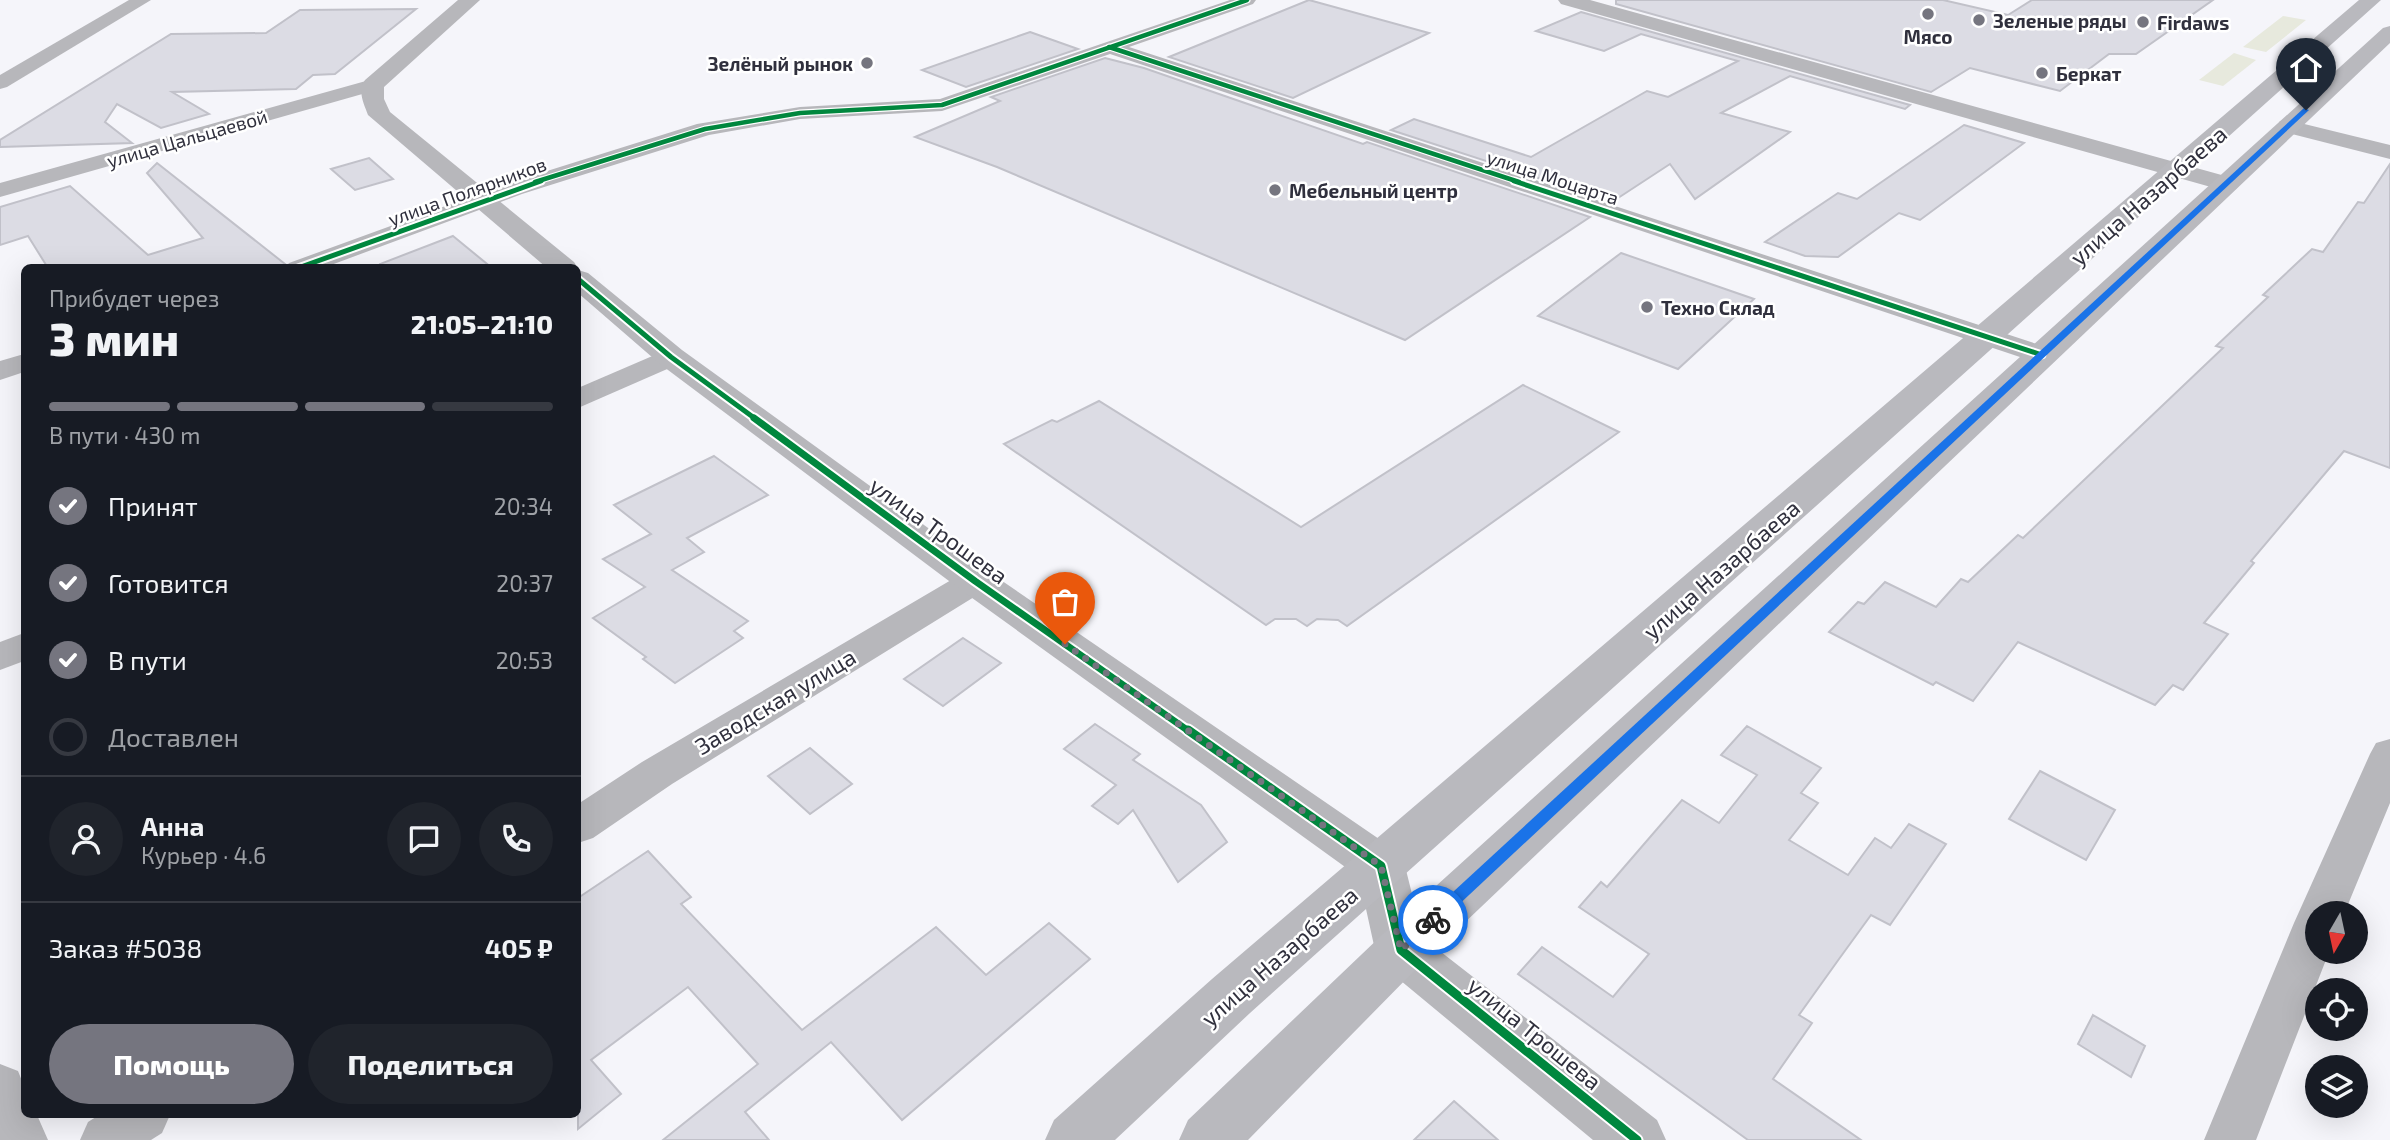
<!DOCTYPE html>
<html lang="ru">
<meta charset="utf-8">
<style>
:root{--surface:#171b24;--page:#20242c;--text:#f1f3f6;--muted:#9ea1a6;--line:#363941;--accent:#75757f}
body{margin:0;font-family:"Exo 2",sans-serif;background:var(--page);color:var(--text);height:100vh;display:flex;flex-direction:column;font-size:26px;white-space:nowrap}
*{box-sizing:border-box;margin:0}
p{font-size:23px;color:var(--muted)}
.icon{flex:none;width:38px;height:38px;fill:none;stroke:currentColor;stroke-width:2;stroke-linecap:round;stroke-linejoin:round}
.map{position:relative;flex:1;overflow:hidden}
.sheet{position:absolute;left:21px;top:264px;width:560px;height:854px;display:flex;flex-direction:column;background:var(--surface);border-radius:10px;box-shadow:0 7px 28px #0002}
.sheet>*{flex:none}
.needle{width:46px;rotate:189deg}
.tools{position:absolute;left:2305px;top:901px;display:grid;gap:14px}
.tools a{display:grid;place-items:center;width:63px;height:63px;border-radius:50%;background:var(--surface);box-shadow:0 7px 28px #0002;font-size:35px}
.pin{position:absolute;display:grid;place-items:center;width:60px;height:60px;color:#fff;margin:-72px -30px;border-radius:50% 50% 50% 0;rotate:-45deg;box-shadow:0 0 7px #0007}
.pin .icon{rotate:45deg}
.courier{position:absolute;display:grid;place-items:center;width:70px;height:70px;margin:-35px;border:5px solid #1a73e8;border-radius:50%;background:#fff;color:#222;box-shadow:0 2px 9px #0007}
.overview em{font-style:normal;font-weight:800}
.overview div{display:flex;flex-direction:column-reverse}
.overview{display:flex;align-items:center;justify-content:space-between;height:119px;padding:0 28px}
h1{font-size:46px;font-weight:800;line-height:52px}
.bar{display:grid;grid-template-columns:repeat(4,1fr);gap:10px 7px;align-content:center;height:84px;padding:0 28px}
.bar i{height:9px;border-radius:5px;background:var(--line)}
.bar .active{background:var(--accent)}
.bar p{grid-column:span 4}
.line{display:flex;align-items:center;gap:18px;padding:0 28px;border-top:2px solid var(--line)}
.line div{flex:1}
.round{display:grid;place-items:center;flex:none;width:74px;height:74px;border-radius:37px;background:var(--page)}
ol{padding:0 28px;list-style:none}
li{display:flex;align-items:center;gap:21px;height:77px}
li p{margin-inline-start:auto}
li .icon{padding:7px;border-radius:50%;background:var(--accent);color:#fff;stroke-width:4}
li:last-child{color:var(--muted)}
li i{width:38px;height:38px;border:4px solid var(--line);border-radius:50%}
.action{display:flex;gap:14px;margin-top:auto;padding:14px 28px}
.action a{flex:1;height:80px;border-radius:42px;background:var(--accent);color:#fff;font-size:28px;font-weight:800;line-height:80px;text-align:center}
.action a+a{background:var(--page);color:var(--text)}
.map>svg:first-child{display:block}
</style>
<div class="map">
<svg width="2390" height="1140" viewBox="0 0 2390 1140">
<rect width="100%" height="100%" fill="#f5f5fa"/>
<g fill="#e7e9dd">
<polygon points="2283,16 2306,20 2266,52 2243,47"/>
<polygon points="2234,53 2256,60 2223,86 2199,80"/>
</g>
<g fill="#dcdce4" stroke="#c1c1c9" stroke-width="2">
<polygon points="1309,0 1429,33 1293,98 1169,57"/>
<polygon points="1616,0 1943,0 2008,15 2032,0 2213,0 2136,54 2109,54 2060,91 1970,68 1931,92 1616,4"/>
<polygon points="416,9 335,74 313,75 296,89 172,92 209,114 161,128 117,104 105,122 132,143 0,147 0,140 171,34 266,33 300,10"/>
<polygon points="1581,12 1910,105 1905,109 1790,76 1721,113 1790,132 1695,199 1670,164 1612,202 1391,130 1414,119 1531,157 1647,91 1668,97 1738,61 1641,34 1604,51 1536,31"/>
<polygon points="1030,32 1078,49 966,87 922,70"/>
<polygon points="1105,58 1144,68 1363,144 1367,142 1590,217 1405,340 997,167 915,137 1000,101 991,97"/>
<polygon points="1964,125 2024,143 1920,220 1899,213 1838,257 1805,256 1765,242 1838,193 1857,199"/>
<polygon points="369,158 393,179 355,190 331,169"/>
<polygon points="157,163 285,264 283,268 48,268 28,236 0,245 0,207 70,186 148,255 203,238 147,173"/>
<polygon points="2390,164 2390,468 2344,451 2251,561 2254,563 2204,623 2228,634 2183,690 2173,685 2155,705 2018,642 1973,701 1936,682 1933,685 1829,632 1858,602 1864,604 1885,582 1936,607 1961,579 1968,582 2018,535 2023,538 2223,348 2216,346 2268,297 2263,295 2312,249 2323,252 2358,202 2364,203"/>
<polygon points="453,236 492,268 381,268 380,264"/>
<polygon points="1621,253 1754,299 1678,369 1538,316"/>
<polygon points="1523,385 1619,432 1347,626 1338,620 1317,619 1307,626 1296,619 1275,619 1266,625 1004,444 1052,420 1057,422 1099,401 1301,527"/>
<polygon points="714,456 768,495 687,538 704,552 672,570 748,621 734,631 743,638 675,683 643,659 646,657 593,618 645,587 603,559 651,534 614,505"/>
<polygon points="963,638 1001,663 943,706 904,679"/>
<polygon points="1095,724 1140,754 1133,760 1201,805 1227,842 1178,882 1133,810 1118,824 1092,806 1116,785 1064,749"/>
<polygon points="1747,726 1821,768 1801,793 1818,803 1789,840 1848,875 1875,838 1891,848 1909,824 1946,844 1890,925 1871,915 1839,959 1799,1015 1812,1023 1773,1079 1861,1140 1748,1140 1518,974 1542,947 1613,997 1649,954 1579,907 1601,882 1607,887 1682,800 1719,823 1757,775 1721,755"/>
<polygon points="810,748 852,784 810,814 768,776"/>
<polygon points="2040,771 2115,810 2086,860 2009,819"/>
<polygon points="648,851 691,897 681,904 802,1030 936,927 986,975 1049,923 1090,959 902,1120 831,1042 745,1112 769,1140 663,1140 758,1064 688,987 591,1060 621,1094 578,1129 578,898"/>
<polygon points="2093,1015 2145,1046 2131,1077 2078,1044"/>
<polygon points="1454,1101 1498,1140 1414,1140"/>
</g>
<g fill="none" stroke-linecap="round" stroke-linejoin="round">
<g fill="#b7b7bb" fill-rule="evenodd">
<polygon points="129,0 151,0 7,87 0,89 0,75"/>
<polygon points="1230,0 1256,0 1253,4 1129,47 2052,349 2056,355 2052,361 2042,364 2032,361 1110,54 942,111 800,119 709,135 522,194 323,268 285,268 289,263 506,184 697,124 800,107 940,99"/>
<polygon points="373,79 380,81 383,85 380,89 0,197 0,183"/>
<polygon points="2288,120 2390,145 2390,159 2280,131 2277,126 2280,121"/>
<polygon points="671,348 681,351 685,357 681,363 578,408 578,388"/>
<polygon points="24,354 24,372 0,380 0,361"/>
<polygon points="975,569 987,573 993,581 987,589 672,784 593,838 578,843 578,804 642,762 963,573"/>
<polygon points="24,633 24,661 0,670 0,642"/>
<polygon points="2390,739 2390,803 2344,914 2317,914 2317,952 2329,952 2256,1140 2204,1140 2294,923 2370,754 2376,743"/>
<polygon points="0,1064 18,1071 24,1086 24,1115 37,1115 48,1140 0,1140"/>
<polygon points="99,1115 170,1115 162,1133 151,1140 80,1140 88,1122"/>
</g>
<g fill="#b7b7bb" fill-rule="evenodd">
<path d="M458 0H480L384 87V99L390 112 574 262 578 268V269L547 268 368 115C364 104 357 91 365 80Z"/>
<polygon points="1558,0 1590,0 2236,179 2240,184 2236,189 2227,192 2218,189 1561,4"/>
<polygon points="578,270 588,273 682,350 989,572 1398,852 1405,866 1423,938 1657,1120 1666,1140 1593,1140 1383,966 1375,950 1359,877 961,590 660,364 578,293"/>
</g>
<g fill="#b9b9be" fill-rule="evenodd">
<polygon points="2359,0 2381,0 1250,1013 1115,1140 1045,1140 1054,1120 1212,979"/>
<polygon points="2390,26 2390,43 1419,966 1248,1140 1179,1140 1188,1120 1383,934 2383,28"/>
</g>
<defs>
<g id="cycleway-far3">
<polyline points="1109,47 1519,182"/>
<polyline points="535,182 705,129 800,113 942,105 1247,0"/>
</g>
<g id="cycleway-far2">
<polyline points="1514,181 2042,355"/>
<polyline points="298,268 541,181"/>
<polyline points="578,279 671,357 757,420"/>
</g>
<polyline id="cycleway-far1" points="754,418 975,581 1190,732"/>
<polyline id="cycleway" points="1188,730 1381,866 1401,950 1637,1140"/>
</defs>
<use href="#cycleway-far3" stroke="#fff" stroke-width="7"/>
<use href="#cycleway-far2" stroke="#fff" stroke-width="9"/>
<use href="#cycleway-far1" stroke="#fff" stroke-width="11"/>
<use href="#cycleway" stroke="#fff" stroke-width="13"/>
<use href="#cycleway-far3" stroke="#00873e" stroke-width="4.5"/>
<use href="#cycleway-far2" stroke="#00873e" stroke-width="5"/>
<use href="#cycleway-far1" stroke="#00873e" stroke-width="7"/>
<use href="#cycleway" stroke="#00873e" stroke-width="9"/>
</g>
<polygon fill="#1a73e8" points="2304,108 2309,110 1438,924 1428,924 1426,920 1428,915"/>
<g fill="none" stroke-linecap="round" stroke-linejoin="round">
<polyline stroke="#75757f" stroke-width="7" stroke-dasharray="0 12.6" points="1065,644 1381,866 1401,950 1433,920"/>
</g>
<g fill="#75757f" stroke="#fff" stroke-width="2.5">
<circle cx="1928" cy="14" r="7"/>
<circle cx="1979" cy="20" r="7"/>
<circle cx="2143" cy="22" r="7"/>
<circle cx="867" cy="63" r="7"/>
<circle cx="2042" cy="73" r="7"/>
<circle cx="1275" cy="190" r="7"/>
<circle cx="1647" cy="307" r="7"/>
</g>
<g text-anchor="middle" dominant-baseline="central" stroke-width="5" stroke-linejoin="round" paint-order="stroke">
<g font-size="19" font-weight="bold" fill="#30303d" stroke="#fff" text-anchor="start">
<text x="1993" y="20">Зеленые ряды</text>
<text x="2157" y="22">Firdaws</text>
<text x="1928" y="36" text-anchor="middle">Мясо</text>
<text x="853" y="63" text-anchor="end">Зелёный рынок</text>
<text x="2056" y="73">Беркат</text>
<text x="1289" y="190">Мебельный центр</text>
<text x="1661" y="307">Техно Склад</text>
</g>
<g font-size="19" fill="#30303d" stroke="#fff">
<text transform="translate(187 138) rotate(-16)">улица Цальцаевой</text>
<text transform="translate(1553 177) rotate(18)">улица Моцарта</text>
<text transform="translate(467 191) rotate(-20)">улица Полярников</text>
</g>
<g font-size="23" fill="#30303d" stroke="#fff">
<text transform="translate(2148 195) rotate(-41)">улица Назарбаева</text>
<text transform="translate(939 530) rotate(36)">улица Трошева</text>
<text transform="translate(1721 569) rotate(-41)">улица Назарбаева</text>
<text transform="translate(775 701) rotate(-31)">Заводская улица</text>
<text transform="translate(1279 956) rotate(-41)">улица Назарбаева</text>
<text transform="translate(1535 1033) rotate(39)">улица Трошева</text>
</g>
</g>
</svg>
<div class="tools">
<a><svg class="needle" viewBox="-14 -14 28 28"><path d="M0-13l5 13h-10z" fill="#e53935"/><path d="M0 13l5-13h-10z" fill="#9ea1a6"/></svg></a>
<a><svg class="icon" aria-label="locate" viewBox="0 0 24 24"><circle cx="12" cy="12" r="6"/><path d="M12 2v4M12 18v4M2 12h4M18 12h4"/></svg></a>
<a><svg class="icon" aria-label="layers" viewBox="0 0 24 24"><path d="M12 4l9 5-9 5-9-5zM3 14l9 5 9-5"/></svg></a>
</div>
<div class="pin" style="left:1065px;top:644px;background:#ea580c"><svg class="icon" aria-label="bag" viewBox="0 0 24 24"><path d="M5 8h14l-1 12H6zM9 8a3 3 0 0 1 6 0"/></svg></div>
<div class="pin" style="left:2306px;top:110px;background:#1f2937"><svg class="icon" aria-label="home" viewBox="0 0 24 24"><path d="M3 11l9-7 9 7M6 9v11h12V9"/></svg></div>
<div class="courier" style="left:1433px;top:920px"><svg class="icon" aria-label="bike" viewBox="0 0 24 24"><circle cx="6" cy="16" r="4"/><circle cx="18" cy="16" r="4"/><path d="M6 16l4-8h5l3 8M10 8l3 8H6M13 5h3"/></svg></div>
<section class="sheet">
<div class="overview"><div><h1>3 мин</h1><p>Прибудет через</p></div><em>21:05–21:10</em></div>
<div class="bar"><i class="active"></i><i class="active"></i><i class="active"></i><i></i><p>В пути · 430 m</p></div>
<ol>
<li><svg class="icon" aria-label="check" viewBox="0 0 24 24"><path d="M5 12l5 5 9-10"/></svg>Принят<p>20:34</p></li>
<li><svg class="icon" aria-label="check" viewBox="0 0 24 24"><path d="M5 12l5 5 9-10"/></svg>Готовится<p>20:37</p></li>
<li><svg class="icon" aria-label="check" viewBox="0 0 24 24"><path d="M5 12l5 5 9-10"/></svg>В пути<p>20:53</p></li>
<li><i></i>Доставлен</li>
</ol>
<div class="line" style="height:126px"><a class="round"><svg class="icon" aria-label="person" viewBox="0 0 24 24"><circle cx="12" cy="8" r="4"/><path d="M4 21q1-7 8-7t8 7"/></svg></a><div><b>Анна</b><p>Курьер · 4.6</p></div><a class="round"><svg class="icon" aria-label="chat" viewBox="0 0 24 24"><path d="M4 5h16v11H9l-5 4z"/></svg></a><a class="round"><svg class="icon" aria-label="phone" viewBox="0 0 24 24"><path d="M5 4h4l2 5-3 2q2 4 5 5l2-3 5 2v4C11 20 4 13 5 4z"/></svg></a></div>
<div class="line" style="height:91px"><div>Заказ #5038</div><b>405 ₽</b></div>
<div class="action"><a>Помощь</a><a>Поделиться</a></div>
</section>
</div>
